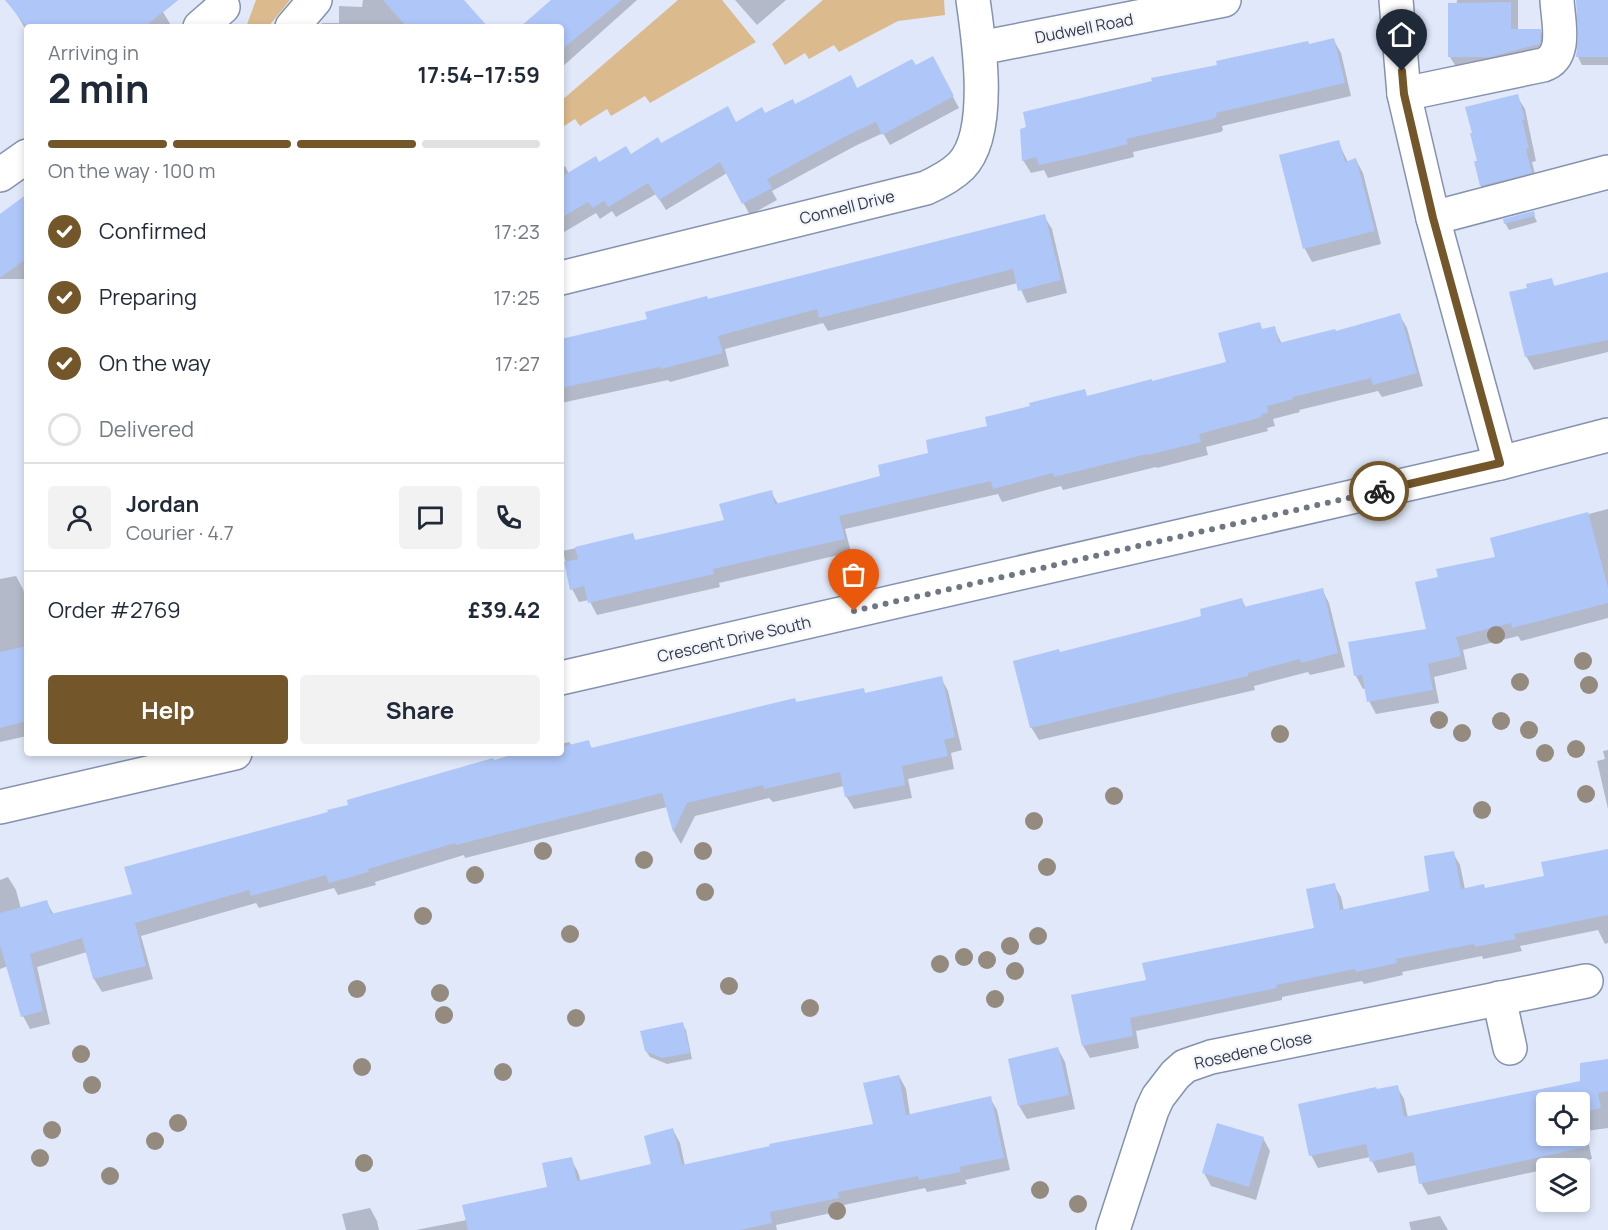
<!DOCTYPE html>
<meta charset="utf-8">
<style>
:root{--surface:#fff;--page:#f2f2f3;--text:#1f2937;--muted:#747a83;--line:#e0e1e3;--accent:#735629}
body{margin:0;font-family:Manrope,sans-serif;background:var(--page);color:var(--text);height:100vh;display:flex;flex-direction:column;font-size:22px;white-space:nowrap}
*{box-sizing:border-box;margin:0}
p{font-size:20px;color:var(--muted)}
.icon{flex:none;width:33px;height:33px;fill:none;stroke:currentColor;stroke-width:2;stroke-linecap:round;stroke-linejoin:round}
.map{position:relative;flex:1;overflow:hidden}
.drawer{position:absolute;left:24px;top:24px;width:540px;height:732px;display:flex;flex-direction:column;background:var(--surface);border-radius:6px;box-shadow:0 3px 9px #0003}
.drawer>*{flex:none}
.fabs{position:absolute;left:1536px;top:1092px;display:grid;gap:12px}
.fabs a{display:grid;place-items:center;width:54px;height:54px;border-radius:6px;background:var(--surface);box-shadow:0 3px 9px #0003;font-size:30px}
.pin{position:absolute;display:grid;place-items:center;width:51px;height:51px;color:#fff;margin:-62px -26px;border-radius:50% 50% 50% 0;rotate:-45deg;box-shadow:0 0 6px #0007}
.pin .icon{rotate:45deg}
.courier{position:absolute;display:grid;place-items:center;width:60px;height:60px;margin:-30px;border:4px solid #735629;border-radius:50%;background:#fff;color:#222;box-shadow:0 2px 8px #0007}
.summary em{font-style:normal;font-weight:700}
.summary div{display:flex;flex-direction:column-reverse}
.summary{display:flex;align-items:center;justify-content:space-between;height:102px;padding:0 24px}
h1{font-size:39px;font-weight:700;line-height:45px}
.bar{display:grid;grid-template-columns:repeat(4,1fr);gap:9px 6px;align-content:center;height:72px;padding:0 24px}
.bar i{height:8px;border-radius:4px;background:var(--line)}
.bar .active{background:var(--accent)}
.bar p{grid-column:span 4}
.line{display:flex;align-items:center;gap:15px;padding:0 24px;border-top:2px solid var(--line)}
.line div{flex:1}
.round{display:grid;place-items:center;flex:none;width:63px;height:63px;border-radius:6px;background:var(--page)}
ol{padding:0 24px;list-style:none}
li{display:flex;align-items:center;gap:18px;height:66px}
li p{margin-inline-start:auto}
li .icon{padding:6px;border-radius:50%;background:var(--accent);color:#fff;stroke-width:4}
li:last-child{color:var(--muted)}
li i{width:33px;height:33px;border:3px solid var(--line);border-radius:50%}
.button{display:flex;gap:12px;margin-top:auto;padding:12px 24px}
.button a{flex:1;height:69px;border-radius:6px;background:var(--accent);color:#fff;font-size:24px;font-weight:700;line-height:69px;text-align:center}
.button a+a{background:var(--page);color:var(--text)}
.map>svg:first-child{display:block}
</style>
<div class="map">
<svg width="1608" height="1230" viewBox="0 0 1608 1230">
<rect width="100%" height="100%" fill="#e0e8fa"/>
<g fill="#dbba8e">
<polygon points="256,0 290,0 268,27 246,27"/>
<polygon points="678,0 722,0 756,42 650,103 645,96 611,116 607,109 580,126 575,119 561,128 561,101"/>
<polygon points="823,0 944,0 945,15 898,21 839,52 834,45 809,59 805,53 785,65 772,44"/>
</g>
<g fill="#0003" fill-rule="evenodd">
<polygon points="19,0 178,0 163,12 172,27 27,27 27,32 12,6"/>
<polygon points="363,0 462,0 484,27 321,27 322,23 339,23 339,6 362,7"/>
<polygon points="553,0 637,0 561,68 561,27 522,27"/>
<polygon points="735,0 786,0 757,25"/>
<polygon points="1457,0 1518,0 1518,30 1540,30 1548,43 1547,57 1458,70 1450,57"/>
<polygon points="1577,0 1608,0 1608,65 1582,65 1578,57 1580,27"/>
<polygon points="1333,39 1341,53 1351,96 1222,126 1223,130 1221,132 1133,152 1134,157 1048,178 1044,170 1031,173 1023,160 1309,45"/>
<polygon points="932,58 959,108 890,145 883,133 855,146 772,191 777,200 750,215 727,173 666,210 656,194 616,217 612,211 600,219 596,213 561,234 561,168 565,166 569,174 661,145 857,90 915,67"/>
<polygon points="1517,96 1525,109 1536,161 1532,162 1538,186 1489,199 1481,186 1475,162 1478,162 1474,135"/>
<polygon points="1338,142 1348,162 1356,160 1363,173 1381,244 1312,262 1305,249 1281,156"/>
<polygon points="27,196 27,276 24,279 0,279 0,216"/>
<polygon points="1533,213 1537,222 1509,230 1505,223"/>
<polygon points="1044,216 1052,229 1067,293 1027,303 1018,283 828,331 823,323 725,349 729,366 670,382 668,380 561,403 561,340 649,320 708,301"/>
<polygon points="1608,274 1608,352 1534,370 1526,356 1529,289 1551,280 1555,287"/>
<polygon points="1399,314 1407,328 1423,386 1382,397 1378,391 1299,410 1300,412 1273,419 1275,426 1267,428 1268,431 1206,447 1208,455 1157,468 1156,467 1063,490 1061,486 1002,502 998,494 845,529 851,552 719,583 720,587 597,615 589,600 579,602 572,589 563,551 632,535 636,542 725,521 771,492 778,504 882,477 989,427 1084,391 1088,398 1228,363 1259,324 1263,330 1274,328 1282,344 1335,333"/>
<polygon points="1608,509 1608,618 1521,641 1518,636 1463,650 1467,669 1434,677 1439,703 1376,714 1369,701 1366,688 1363,689 1356,676 1350,643 1428,630 1440,578 1496,558 1492,539"/>
<polygon points="16,576 23,589 27,604 27,736 0,742 0,579"/>
<polygon points="1322,589 1329,603 1345,667 1310,675 1308,672 1254,686 1255,690 1039,740 1031,727 1060,654 1203,617 1242,600 1246,608"/>
<polygon points="941,678 948,691 962,750 951,753 954,769 908,779 912,798 854,809 846,796 844,786 773,802 769,798 695,816 681,844 674,832 667,807 465,858 464,855 375,882 376,885 338,895 334,888 259,908 256,903 141,936 153,979 102,992 94,979 87,952 37,967 50,1024 30,1029 23,1016 8,966 0,969 0,880 8,877 16,890 21,909 46,901 54,915 134,895 330,813 493,761 525,753 561,753 561,744 569,742 572,746 588,742 593,750 795,700 797,703 866,695"/>
<polygon points="1608,750 1608,809 1597,761 1605,759 1603,751"/>
<polygon points="1608,850 1608,943 1605,944 1598,930 1520,946 1522,951 1483,959 1482,956 1402,972 1403,975 1364,984 1362,981 1282,997 1282,1000 1136,1031 1139,1048 1090,1058 1083,1046 1148,981 1316,929 1334,885 1341,897 1344,911 1431,892 1453,853 1460,865 1465,889 1486,890 1546,877"/>
<polygon points="682,1024 686,1030 692,1059 667,1064 650,1057 646,1051"/>
<polygon points="1058,1049 1065,1062 1075,1109 1027,1119 1019,1106"/>
<path d="M1608 1060V1128L1586 1131 1592 1159 1428 1195 1421 1183 1417 1165 1378 1173 1370 1157 1318 1168 1311 1155 1377 1091 1397 1087 1404 1099 1408 1118 1605 1077ZM1546 1102H1580V1136H1546Z"/>
<polygon points="899,1076 906,1089 910,1116 990,1098 997,1110 1010,1170 965,1180 967,1184 927,1192 925,1188 844,1205 845,1210 776,1225 777,1230 416,1230 467,1220 549,1189 571,1159 578,1172 581,1182 653,1165 673,1130 680,1143 685,1166 875,1125"/>
<polygon points="1263,1138 1270,1151 1256,1200 1211,1186 1204,1173"/>
<polygon points="370,1208 377,1221 379,1230 346,1230 342,1214"/>
<polygon points="1440,1216 1448,1230 1411,1230 1409,1222"/>
</g>
<g fill="#aec6f8">
<polygon points="5,0 178,0 144,27 27,27"/>
<polygon points="383,0 464,0 488,27 407,27"/>
<polygon points="551,0 622,0 561,50 561,27 520,27"/>
<polygon points="1576,0 1608,0 1608,57 1576,57 1578,37"/>
<polygon points="1511,2 1511,29 1541,29 1540,44 1489,57 1448,57 1448,3"/>
<polygon points="1334,38 1345,83 1216,113 1217,116 1213,119 1126,139 1128,144 1085,155 1039,165 1036,157 1022,161 1020,129 1026,127 1023,112 1152,81 1151,78 1217,65 1216,61 1308,41 1309,44"/>
<polygon points="933,56 954,96 882,135 876,122 848,135 767,179 772,188 742,204 720,162 659,200 648,183 608,207 604,201 593,208 588,202 561,218 561,177 596,156 599,162 626,146 631,154 658,137 661,143 728,106 736,122 762,107 765,113 793,99 795,104 851,75 857,88 912,59 916,65"/>
<polygon points="1518,94 1525,120 1522,120 1529,148 1526,149 1532,173 1480,186 1474,161 1477,161 1470,133 1472,133 1465,107"/>
<polygon points="1339,140 1345,162 1356,158 1375,231 1303,249 1279,155"/>
<polygon points="27,194 27,258 0,278 0,214"/>
<polygon points="1534,211 1535,216 1504,224 1503,219"/>
<polygon points="1045,214 1061,280 1018,291 1013,269 819,318 817,309 718,336 723,353 661,369 660,367 561,388 561,339 647,319 645,312 707,296 708,299"/>
<polygon points="1608,272 1608,340 1525,357 1509,292 1527,288 1526,284 1552,278 1554,286"/>
<polygon points="1400,313 1417,373 1373,385 1371,378 1293,397 1293,399 1267,406 1268,413 1261,414 1262,417 1199,434 1201,442 1148,455 1147,454 1054,477 1053,473 993,489 991,481 839,516 845,539 713,569 714,574 588,603 584,586 570,590 564,562 578,559 575,547 633,533 635,540 724,520 719,504 772,490 775,504 880,476 878,465 928,453 926,440 987,426 985,417 1030,406 1029,403 1085,389 1087,396 1152,379 1152,381 1226,362 1218,333 1260,322 1262,329 1275,326 1279,343 1335,329 1336,331"/>
<polygon points="1588,512 1608,588 1608,603 1512,628 1511,623 1456,637 1461,656 1428,664 1433,690 1367,702 1362,675 1354,676 1348,642 1426,629 1415,582 1438,577 1436,569 1495,557 1490,538"/>
<polygon points="1323,588 1338,653 1301,663 1300,659 1248,673 1248,676 1030,728 1013,661 1059,649 1060,652 1183,621 1201,616 1200,609 1242,598 1244,607"/>
<polygon points="27,646 27,721 0,728 0,652"/>
<polygon points="942,676 955,737 944,740 948,756 902,766 905,785 845,797 840,772 764,789 763,785 687,803 673,832 662,793 456,845 455,843 368,869 369,872 329,883 326,875 251,896 249,890 135,923 146,966 93,979 82,938 30,954 43,1011 21,1017 0,945 0,913 47,900 51,914 132,894 124,867 328,812 327,810 348,805 347,800 493,758 494,760 519,753 561,753 561,747 589,740 591,748 795,698 796,702 864,688 865,693"/>
<polygon points="1608,849 1608,915 1514,934 1516,939 1475,947 1474,944 1396,959 1397,963 1356,972 1355,969 1276,985 1277,988 1130,1018 1133,1036 1082,1046 1071,995 1146,980 1142,963 1314,928 1306,889 1335,883 1340,910 1429,891 1424,856 1454,851 1461,889 1484,884 1485,888 1544,876 1541,862"/>
<polygon points="683,1022 690,1053 662,1058 645,1051 640,1031"/>
<polygon points="1058,1047 1069,1095 1018,1106 1008,1059"/>
<polygon points="1608,1059 1608,1091 1598,1093 1601,1108 1580,1113 1580,1102 1546,1102 1546,1136 1580,1136 1580,1116 1586,1147 1419,1184 1413,1152 1370,1162 1366,1144 1309,1156 1298,1104 1376,1087 1377,1089 1398,1085 1404,1117 1580,1081 1580,1063"/>
<polygon points="899,1075 906,1115 991,1096 1004,1158 959,1167 961,1172 919,1180 918,1176 838,1192 839,1198 770,1212 772,1223 740,1230 468,1230 462,1205 547,1187 542,1163 572,1157 577,1181 651,1164 644,1136 673,1128 682,1165 770,1146 769,1144 873,1124 863,1083"/>
<polygon points="1217,1123 1264,1137 1249,1187 1202,1173"/>
</g>
<g fill="none" stroke-linecap="round" stroke-linejoin="round">
<defs>
<g id="minor">
<polyline points="1396,0 1404,94 1433,218 1500,463"/>
<polyline points="200,27 223,7"/>
<polyline points="292,27 315,0"/>
<polyline points="980,48 1224,0"/>
<path d="M1404 94 1543 65C1568 57 1558 21 1557 0"/>
<polyline points="0,175 27,156"/>
<polyline points="1433,218 1608,172"/>
<path d="M561 278 926 188C939 182 951 176 961 166 993 134 979 41 973 0"/>
<polyline points="561,678 1500,463 1608,435"/>
<polyline points="0,807 235,753"/>
<polyline points="1499,998 1510,1048"/>
<polyline points="1113,1230 1152,1110 1158,1097 1175,1075 1185,1066 1211,1057 1586,981"/>
</g>
</defs>
<use href="#minor" stroke="#8592ad" stroke-width="36"/>
<use href="#minor" stroke="#fff" stroke-width="33"/>
</g>
<g fill="#958a7e">
<circle cx="1496" cy="635" r="9"/>
<circle cx="1583" cy="661" r="9"/>
<circle cx="1520" cy="682" r="9"/>
<circle cx="1589" cy="685" r="9"/>
<circle cx="1439" cy="720" r="9"/>
<circle cx="1501" cy="721" r="9"/>
<circle cx="1529" cy="730" r="9"/>
<circle cx="1462" cy="733" r="9"/>
<circle cx="1280" cy="734" r="9"/>
<circle cx="1576" cy="749" r="9"/>
<circle cx="1545" cy="753" r="9"/>
<circle cx="1586" cy="794" r="9"/>
<circle cx="1114" cy="796" r="9"/>
<circle cx="1482" cy="810" r="9"/>
<circle cx="1034" cy="821" r="9"/>
<circle cx="543" cy="851" r="9"/>
<circle cx="703" cy="851" r="9"/>
<circle cx="644" cy="860" r="9"/>
<circle cx="1047" cy="867" r="9"/>
<circle cx="475" cy="875" r="9"/>
<circle cx="705" cy="892" r="9"/>
<circle cx="423" cy="916" r="9"/>
<circle cx="570" cy="934" r="9"/>
<circle cx="1038" cy="936" r="9"/>
<circle cx="1010" cy="946" r="9"/>
<circle cx="964" cy="957" r="9"/>
<circle cx="987" cy="960" r="9"/>
<circle cx="940" cy="964" r="9"/>
<circle cx="1015" cy="971" r="9"/>
<circle cx="729" cy="986" r="9"/>
<circle cx="357" cy="989" r="9"/>
<circle cx="440" cy="993" r="9"/>
<circle cx="995" cy="999" r="9"/>
<circle cx="810" cy="1008" r="9"/>
<circle cx="444" cy="1015" r="9"/>
<circle cx="576" cy="1018" r="9"/>
<circle cx="81" cy="1054" r="9"/>
<circle cx="362" cy="1067" r="9"/>
<circle cx="503" cy="1072" r="9"/>
<circle cx="92" cy="1085" r="9"/>
<circle cx="178" cy="1123" r="9"/>
<circle cx="52" cy="1130" r="9"/>
<circle cx="155" cy="1141" r="9"/>
<circle cx="40" cy="1158" r="9"/>
<circle cx="364" cy="1163" r="9"/>
<circle cx="110" cy="1176" r="9"/>
<circle cx="1040" cy="1190" r="9"/>
<circle cx="1078" cy="1204" r="9"/>
<circle cx="837" cy="1211" r="9"/>
</g>
<g fill="none" stroke-linecap="round" stroke-linejoin="round">
<polyline stroke="#707684" stroke-width="6" stroke-dasharray="0 10.8" points="854,611 1379,491"/>
<polyline stroke="#735629" stroke-width="8" points="1379,491 1500,463 1433,218 1404,94 1402,71"/>
</g>
<g text-anchor="middle" dominant-baseline="central" stroke-width="4.5" stroke-linejoin="round" paint-order="stroke">
<g font-size="16" fill="#333944" stroke="#f3f5fc">
<text transform="translate(1084 28) rotate(-11)">Dudwell Road</text>
<text transform="translate(847 207) rotate(-14)">Connell Drive</text>
<text transform="translate(734 639) rotate(-13)">Crescent Drive South</text>
<text transform="translate(1253 1050) rotate(-13)">Rosedene Close</text>
</g>
</g>
</svg>
<div class="fabs">
<a><svg class="icon" aria-label="locate" viewBox="0 0 24 24"><circle cx="12" cy="12" r="6"/><path d="M12 2v4M12 18v4M2 12h4M18 12h4"/></svg></a>
<a><svg class="icon" aria-label="layers" viewBox="0 0 24 24"><path d="M12 4l9 5-9 5-9-5zM3 14l9 5 9-5"/></svg></a>
</div>
<div class="pin" style="left:854px;top:611px;background:#ea580c"><svg class="icon" aria-label="bag" viewBox="0 0 24 24"><path d="M5 8h14l-1 12H6zM9 8a3 3 0 0 1 6 0"/></svg></div>
<div class="pin" style="left:1402px;top:71px;background:#1f2937"><svg class="icon" aria-label="home" viewBox="0 0 24 24"><path d="M3 11l9-7 9 7M6 9v11h12V9"/></svg></div>
<div class="courier" style="left:1379px;top:491px"><svg class="icon" aria-label="bike" viewBox="0 0 24 24"><circle cx="6" cy="16" r="4"/><circle cx="18" cy="16" r="4"/><path d="M6 16l4-8h5l3 8M10 8l3 8H6M13 5h3"/></svg></div>
<section class="drawer">
<div class="summary"><div><h1>2 min</h1><p>Arriving in</p></div><em>17:54–17:59</em></div>
<div class="bar"><i class="active"></i><i class="active"></i><i class="active"></i><i></i><p>On the way · 100 m</p></div>
<ol>
<li><svg class="icon" aria-label="check" viewBox="0 0 24 24"><path d="M5 12l5 5 9-10"/></svg>Confirmed<p>17:23</p></li>
<li><svg class="icon" aria-label="check" viewBox="0 0 24 24"><path d="M5 12l5 5 9-10"/></svg>Preparing<p>17:25</p></li>
<li><svg class="icon" aria-label="check" viewBox="0 0 24 24"><path d="M5 12l5 5 9-10"/></svg>On the way<p>17:27</p></li>
<li><i></i>Delivered</li>
</ol>
<div class="line" style="height:108px"><a class="round"><svg class="icon" aria-label="person" viewBox="0 0 24 24"><circle cx="12" cy="8" r="4"/><path d="M4 21q1-7 8-7t8 7"/></svg></a><div><b>Jordan</b><p>Courier · 4.7</p></div><a class="round"><svg class="icon" aria-label="chat" viewBox="0 0 24 24"><path d="M4 5h16v11H9l-5 4z"/></svg></a><a class="round"><svg class="icon" aria-label="phone" viewBox="0 0 24 24"><path d="M5 4h4l2 5-3 2q2 4 5 5l2-3 5 2v4C11 20 4 13 5 4z"/></svg></a></div>
<div class="line" style="height:78px"><div>Order #2769</div><b>£39.42</b></div>
<div class="button"><a>Help</a><a>Share</a></div>
</section>
</div>
